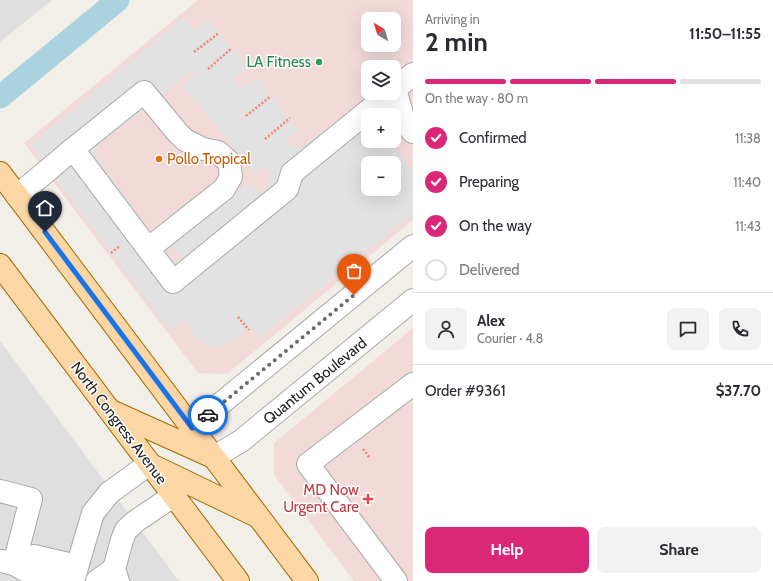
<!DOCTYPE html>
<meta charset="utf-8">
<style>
:root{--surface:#fff;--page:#f2f2f3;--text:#2b2b33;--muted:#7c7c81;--line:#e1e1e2;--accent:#db2777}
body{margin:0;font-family:Cabin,sans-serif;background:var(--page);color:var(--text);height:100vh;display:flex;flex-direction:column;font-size:15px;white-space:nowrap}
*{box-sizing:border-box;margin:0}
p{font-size:13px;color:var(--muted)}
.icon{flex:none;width:22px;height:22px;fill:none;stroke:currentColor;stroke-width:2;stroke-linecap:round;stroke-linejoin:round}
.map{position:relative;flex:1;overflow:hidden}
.side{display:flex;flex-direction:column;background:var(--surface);width:360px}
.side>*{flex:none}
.needle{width:26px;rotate:322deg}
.controls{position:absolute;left:361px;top:12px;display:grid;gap:8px}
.controls a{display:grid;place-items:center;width:40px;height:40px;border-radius:8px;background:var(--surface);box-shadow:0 4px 16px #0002;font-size:20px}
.pin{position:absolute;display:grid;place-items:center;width:34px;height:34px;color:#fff;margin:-41px -17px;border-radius:50% 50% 50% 0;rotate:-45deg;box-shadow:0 0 4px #0007}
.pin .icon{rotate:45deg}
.courier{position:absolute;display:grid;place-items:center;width:40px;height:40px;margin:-20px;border:3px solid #1a73e8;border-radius:50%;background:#fff;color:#222;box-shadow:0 1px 5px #0007}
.summary em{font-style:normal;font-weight:700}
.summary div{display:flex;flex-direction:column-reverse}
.summary{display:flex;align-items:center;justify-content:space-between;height:68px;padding:0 12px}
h1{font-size:26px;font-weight:700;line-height:30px}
.bar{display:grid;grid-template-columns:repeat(4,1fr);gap:6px 4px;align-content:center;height:48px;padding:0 12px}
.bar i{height:5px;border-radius:3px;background:var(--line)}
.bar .current{background:var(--accent)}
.bar p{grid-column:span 4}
.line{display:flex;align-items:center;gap:10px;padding:0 12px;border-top:1px solid var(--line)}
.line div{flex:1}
.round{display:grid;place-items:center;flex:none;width:42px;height:42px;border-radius:8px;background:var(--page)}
ol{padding:0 12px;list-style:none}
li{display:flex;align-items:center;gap:12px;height:44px}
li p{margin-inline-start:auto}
li .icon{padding:4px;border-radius:50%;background:var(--accent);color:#fff;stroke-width:4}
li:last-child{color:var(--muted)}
li i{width:22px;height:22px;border:2px solid var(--line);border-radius:50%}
.button{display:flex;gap:8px;margin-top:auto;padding:8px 12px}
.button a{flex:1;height:46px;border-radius:8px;background:var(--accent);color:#fff;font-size:16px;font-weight:700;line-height:46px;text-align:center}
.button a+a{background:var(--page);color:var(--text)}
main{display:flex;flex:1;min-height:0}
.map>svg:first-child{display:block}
</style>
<main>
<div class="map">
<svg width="413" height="581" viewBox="0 0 413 581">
<rect width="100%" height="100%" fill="#f2efe9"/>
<g fill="#e0dfdf">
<polygon points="0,0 52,0 0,42"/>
<polygon points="0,341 179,581 0,581"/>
</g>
<g fill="#f2dad9" fill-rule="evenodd">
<path d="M198 0H413V220L227 374 198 373 24 143ZM368 19H394V45H368ZM368 67H394V93H368ZM368 115H394V141H368ZM368 163H394V189H368Z"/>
<polygon points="413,328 413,581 354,581 274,475 274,443"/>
</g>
<path fill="#e2e2e2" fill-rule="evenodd" d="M183 18 194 31 208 20 248 68 235 77V80L241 88H243L256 78 298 130 287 139V142L290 145 300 147 306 145 358 103 368 115V141H389L413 170V213L259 338 251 328 234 342 220 346 209 345 199 341 183 320 169 330 31 145ZM190 72H194L195 74 183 85 254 173 264 166 269 171V177L267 186 263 192 258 193 250 182 172 245 182 258 178 261H175L169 256 94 154 98 146ZM368 163H394V189H368Z"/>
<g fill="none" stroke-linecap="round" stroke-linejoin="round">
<polyline stroke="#aad3df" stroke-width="23" points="0,97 118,0"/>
<defs>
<g id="minor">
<polyline points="395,89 404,121 413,132"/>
<polyline points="394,90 413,74"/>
<polyline points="17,196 73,149"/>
<polyline points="148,249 224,189 231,177 229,162 218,152 203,149 185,140 177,132 144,92 73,149 173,282 287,189 292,173 390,93"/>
<polyline points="191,428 413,246"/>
<polyline points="214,457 241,441 413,300"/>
<polyline points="0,491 31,499 14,564"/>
<polyline points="1,561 14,564 30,573 64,581"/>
<polyline points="14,564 34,556 77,566"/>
<polyline points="73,581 93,513 109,493 149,464"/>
<polyline points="97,581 114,569"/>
<polyline points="118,581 114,569 122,540 126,530 136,521 173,496"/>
<polyline points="396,581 308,464 413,384"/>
</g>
<g id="major">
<polyline points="0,173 307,581"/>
<polyline points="0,265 238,581"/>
<polyline points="111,411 211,456"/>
<polyline points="153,466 255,515"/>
</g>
</defs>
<use href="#minor" stroke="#a9a9a9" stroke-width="24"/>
<use href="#major" stroke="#a06b00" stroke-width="24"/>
<g stroke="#fa8072" stroke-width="2.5" stroke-dasharray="2 2" stroke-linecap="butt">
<polyline points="194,52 219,33"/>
<polyline points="208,69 232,48"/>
<polyline points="246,116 271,96"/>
<polyline points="265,139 290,118"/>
<polyline points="111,253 120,246"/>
<polyline points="238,317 249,330"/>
<polyline points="363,449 369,457"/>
</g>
<use href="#minor" stroke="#fff" stroke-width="22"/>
<use href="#major" stroke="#fcd6a4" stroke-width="22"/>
</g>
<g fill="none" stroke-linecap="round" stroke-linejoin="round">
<polyline stroke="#6b6a68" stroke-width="4" stroke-dasharray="0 7.2" points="208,415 354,295"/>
<polyline stroke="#1a73e8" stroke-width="5" points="45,232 192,428 208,415"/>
</g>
<circle fill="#2e9e5b" stroke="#fff" stroke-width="1.5" cx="319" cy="62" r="4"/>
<circle fill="#e8710a" stroke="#fff" stroke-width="1.5" cx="159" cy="159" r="4"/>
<path fill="#e0444e" stroke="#fff" stroke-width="1.5" d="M366 493h4v4h4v4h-4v4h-4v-4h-4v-4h4z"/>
<g text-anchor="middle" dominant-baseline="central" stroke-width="3" stroke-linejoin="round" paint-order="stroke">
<g font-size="15" fill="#27864d" stroke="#fff" text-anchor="end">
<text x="311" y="62">LA Fitness</text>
</g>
<g font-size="15" fill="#c56008" stroke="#fff" text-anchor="start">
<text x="167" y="159">Pollo Tropical</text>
</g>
<g font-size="15" fill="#222" stroke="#fff">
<text transform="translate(315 381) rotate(-39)">Quantum Boulevard</text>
<text transform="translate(119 423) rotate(53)">North Congress Avenue</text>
</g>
<g font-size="15" fill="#be3a42" stroke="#fff" text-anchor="end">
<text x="359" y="490">MD Now<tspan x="359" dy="17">Urgent Care</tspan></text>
</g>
</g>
</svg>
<div class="controls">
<a><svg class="needle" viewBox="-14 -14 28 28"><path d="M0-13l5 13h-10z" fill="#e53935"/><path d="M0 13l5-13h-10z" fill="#7c7c81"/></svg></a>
<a><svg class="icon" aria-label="layers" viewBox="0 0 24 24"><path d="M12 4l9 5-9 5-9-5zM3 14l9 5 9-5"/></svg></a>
<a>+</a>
<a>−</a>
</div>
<div class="pin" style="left:354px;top:295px;background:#ea580c"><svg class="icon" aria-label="bag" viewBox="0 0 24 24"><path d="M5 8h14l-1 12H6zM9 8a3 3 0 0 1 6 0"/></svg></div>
<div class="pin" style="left:45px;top:232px;background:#1f2937"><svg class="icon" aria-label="home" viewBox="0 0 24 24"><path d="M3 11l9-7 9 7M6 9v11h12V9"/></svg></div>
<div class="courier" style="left:208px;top:415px"><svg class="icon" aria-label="car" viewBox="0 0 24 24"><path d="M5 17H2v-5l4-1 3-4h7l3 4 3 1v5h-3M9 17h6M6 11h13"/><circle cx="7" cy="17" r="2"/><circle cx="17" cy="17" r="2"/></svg></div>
</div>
<section class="side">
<div class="summary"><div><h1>2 min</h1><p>Arriving in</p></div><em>11:50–11:55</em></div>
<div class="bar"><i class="current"></i><i class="current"></i><i class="current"></i><i></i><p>On the way · 80 m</p></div>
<ol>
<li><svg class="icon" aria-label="check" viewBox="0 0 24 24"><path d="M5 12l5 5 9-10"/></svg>Confirmed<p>11:38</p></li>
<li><svg class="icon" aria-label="check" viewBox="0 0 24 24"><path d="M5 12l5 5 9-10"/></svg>Preparing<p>11:40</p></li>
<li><svg class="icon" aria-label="check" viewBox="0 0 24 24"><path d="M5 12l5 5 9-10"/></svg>On the way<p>11:43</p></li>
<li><i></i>Delivered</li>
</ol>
<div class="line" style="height:72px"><a class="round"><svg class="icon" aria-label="person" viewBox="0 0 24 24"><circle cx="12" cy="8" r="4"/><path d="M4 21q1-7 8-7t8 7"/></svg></a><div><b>Alex</b><p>Courier · 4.8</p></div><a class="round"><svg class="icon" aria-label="chat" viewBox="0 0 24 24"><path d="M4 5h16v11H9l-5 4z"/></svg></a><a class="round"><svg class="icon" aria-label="phone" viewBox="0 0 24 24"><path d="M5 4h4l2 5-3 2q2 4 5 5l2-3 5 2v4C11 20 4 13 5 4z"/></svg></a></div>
<div class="line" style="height:52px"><div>Order #9361</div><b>$37.70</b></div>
<div class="button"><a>Help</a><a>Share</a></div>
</section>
</main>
